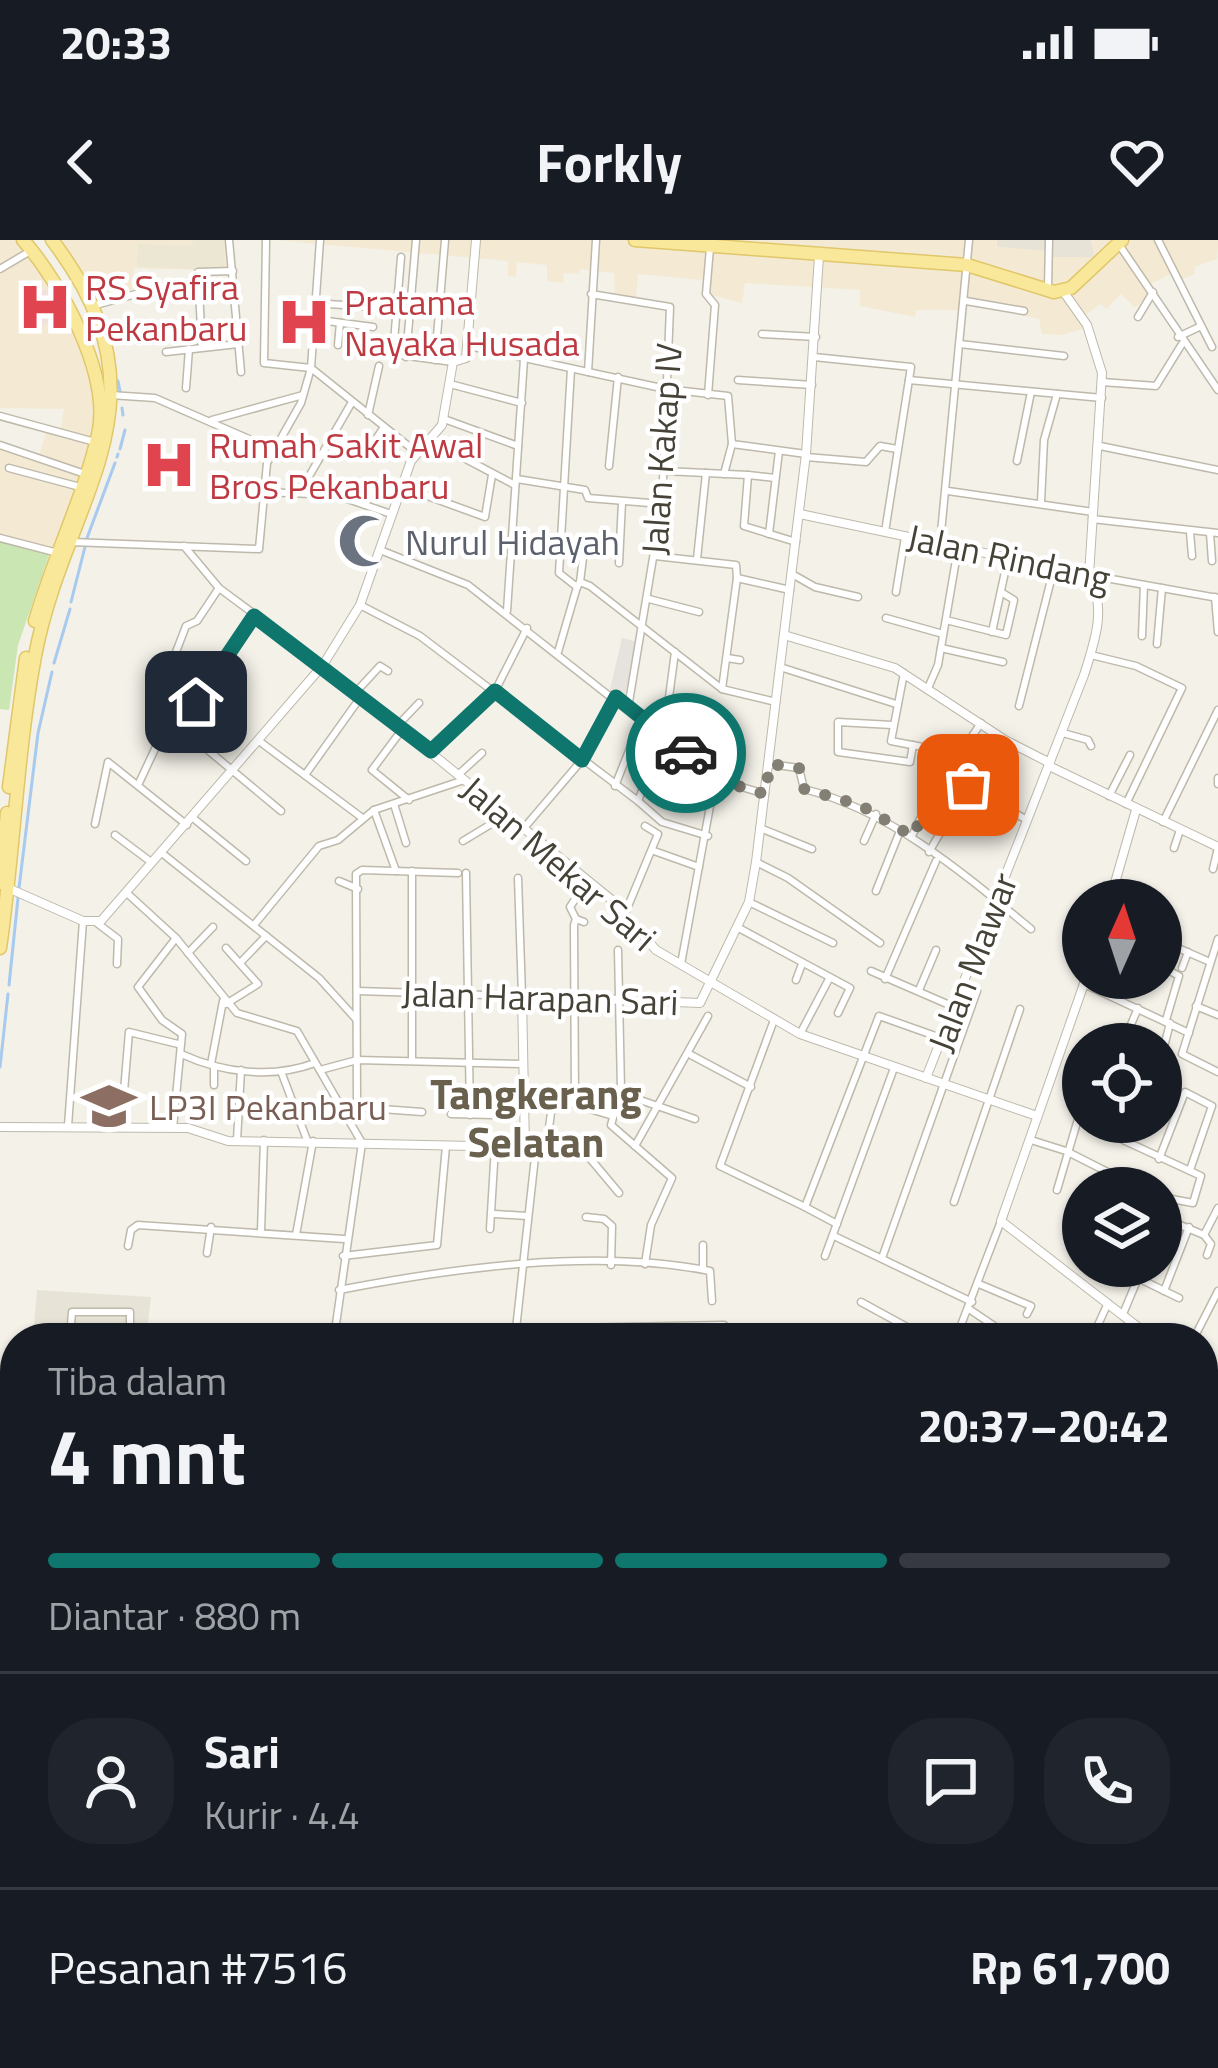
<!DOCTYPE html>
<html lang="id">
<meta charset="utf-8">
<style>
:root{--surface:#171b24;--page:#20242c;--text:#f1f3f6;--muted:#9ea1a6;--line:#363941;--accent:#0f766e}
body{margin:0;font-family:"Titillium Web",sans-serif;background:var(--page);color:var(--text);height:100vh;display:flex;flex-direction:column;font-size:45px;white-space:nowrap}
*{box-sizing:border-box;margin:0}
p{font-size:39px;color:var(--muted)}
.icon{flex:none;width:66px;height:66px;fill:none;stroke:currentColor;stroke-width:2;stroke-linecap:round;stroke-linejoin:round}
.map{position:relative;flex:1;overflow:hidden}
.drawer{position:absolute;left:0px;top:1083px;width:1218px;height:747px;display:flex;flex-direction:column;background:var(--surface);border-radius:48px 48px 0 0;box-shadow:0 3px 9px #0004}
.drawer>*{flex:none}
.needle{width:78px;rotate:3deg}
.buttons{position:absolute;left:1062px;top:639px;display:grid;gap:24px}
.buttons a{display:grid;place-items:center;width:120px;height:120px;border-radius:50%;background:var(--surface);box-shadow:0 3px 9px #0004;font-size:60px}
.pin{position:absolute;display:grid;place-items:center;width:102px;height:102px;color:#fff;margin:-51px;border-radius:24px;box-shadow:0 6px 18px #0006}
.courier{position:absolute;display:grid;place-items:center;width:120px;height:120px;margin:-60px;border:9px solid #0f766e;border-radius:50%;background:#fff;color:#222;box-shadow:0 3px 15px #0007}
.overview em{font-style:normal;font-weight:700}
.overview div{display:flex;flex-direction:column-reverse}
.overview{display:flex;align-items:center;justify-content:space-between;height:204px;padding:0 48px}
h1{font-size:78px;font-weight:700;line-height:90px}
.bar{display:grid;grid-template-columns:repeat(4,1fr);gap:18px 12px;align-content:center;height:144px;padding:0 48px}
.bar i{height:15px;border-radius:9px;background:var(--line)}
.bar .selected{background:var(--accent)}
.bar p{grid-column:span 4}
.line{display:flex;align-items:center;gap:30px;padding:0 48px;border-top:3px solid var(--line)}
.line div{flex:1}
.round{display:grid;place-items:center;flex:none;width:126px;height:126px;border-radius:48px;background:var(--page)}
.status{display:flex;justify-content:space-between;align-items:center;height:84px;padding:0 60px;background:var(--surface);direction:ltr}
.status svg{height:33px;fill:currentColor}
header{display:flex;justify-content:space-between;align-items:center;height:156px;padding:0 48px;background:var(--surface);font-size:54px;font-weight:700}
.map>svg:first-child{display:block}
</style>
<div class="status"><b>20:33</b><svg viewBox="0 0 49 12"><path d="M0 12V9h3v3zM5 12V6h3v6zM10 12V3h3v9zM15 12V0h3v12zM26 1h20v11H26zM47 4h2v5h-2z"/></svg></div>
<header><svg class="icon" aria-label="back" viewBox="0 0 24 24"><path d="M15 5l-7 7 7 7"/></svg>Forkly<svg class="icon" aria-label="heart" viewBox="0 0 24 24"><path d="M12 20l-8-8c-3-5 5-10 8-4 3-6 11-1 8 4z"/></svg></header>
<div class="map">
<svg width="1218" height="1828" viewBox="0 0 1218 1828">
<rect width="100%" height="100%" fill="#f3f1e8"/>
<g fill="#e7e3d6">
<polygon points="997,0 1091,0 1095,17 1052,17 1052,12 997,7"/>
<polygon points="37,1050 151,1057 146,1098 33,1098"/>
</g>
<g fill="#f4ead4">
<polygon points="0,0 18,0 46,34 80,103 99,181 52,312 0,299 0,205 39,216 47,189 60,192 64,169 0,168"/>
<polygon points="57,0 233,0 231,31 134,28 135,49 91,63"/>
<polygon points="274,0 997,0 997,7 1052,11 1053,17 1094,17 1091,0 1218,0 1218,6 1217,19 1194,27 1195,34 1180,40 1175,32 1146,46 1151,53 1135,68 1121,54 1106,69 1100,64 1081,79 1086,88 1062,95 1042,94 1039,79 969,63 967,70 916,70 915,77 860,66 860,50 745,43 742,63 710,55 711,41 638,34 636,59 615,57 614,33 580,29 579,34 564,33 563,43 547,41 547,25 517,22 516,37 508,36 508,21"/>
</g>
<polygon fill="#e6e2dd" points="622,398 637,402 623,464 609,454"/>
<polygon fill="#ece7d2" points="193,0 224,0 225,30 137,27 138,4 192,6"/>
<polygon fill="#f3e1dc" points="52,46 67,73 39,88 23,61"/>
<g fill="#cae6b2">
<polygon points="0,300 50,312 18,405 9,470 0,469"/>
<polygon points="0,1564 15,1566 15,1815 125,1815 123,1828 0,1828"/>
<polygon points="139,1815 492,1815 503,1828 135,1828"/>
<polygon points="563,1815 570,1815 643,1828 564,1828"/>
</g>
<g fill="none" stroke-linecap="round" stroke-linejoin="round">
<g stroke="#a7caee" stroke-width="3">
<polyline points="118,141 120,151"/>
<polyline points="122,168 123,175"/>
<polyline points="120,209 125,190"/>
<polyline points="117,217 118,214"/>
<polyline points="87,298 115,223"/>
<polyline points="71,362 85,307"/>
<polyline points="54,423 70,369"/>
<polyline points="19,648 38,493 52,432"/>
<polyline points="9,745 18,658"/>
<polyline points="0,827 8,754"/>
<polyline points="0,1564 15,1566"/>
<polyline points="1102,1815 1116,1828"/>
<polyline points="1202,1815 1204,1828"/>
</g>
<defs>
<g id="minor">
<polyline points="229,0 241,132"/>
<polyline points="266,0 264,123 311,128"/>
<polyline points="1158,0 1212,107"/>
<polyline points="1120,6 1218,150"/>
<polyline points="0,29 32,10"/>
<polyline points="1048,47 1049,0"/>
<polyline points="591,54 670,67 662,264 628,468"/>
<polyline points="966,61 1024,71"/>
<polyline points="313,63 374,67"/>
<polyline points="92,66 176,43"/>
<polyline points="1138,77 1153,52"/>
<polyline points="312,79 373,87"/>
<polyline points="762,94 816,97"/>
<polyline points="1178,97 1199,87"/>
<polyline points="960,104 1064,116"/>
<polyline points="338,105 340,83"/>
<polyline points="469,106 666,149 728,156 732,204 806,214"/>
<polyline points="202,107 198,32 233,31"/>
<polyline points="166,112 238,104"/>
<polyline points="386,113 453,122"/>
<polyline points="393,114 401,17"/>
<polyline points="406,117 416,0"/>
<polyline points="814,117 911,127 885,292"/>
<polyline points="435,120 445,0"/>
<polyline points="311,128 416,212"/>
<polyline points="571,129 559,333 577,347"/>
<polyline points="588,132 596,0"/>
<polyline points="738,140 812,145"/>
<polyline points="909,140 1102,158"/>
<polyline points="1102,142 1156,146 1182,104"/>
<polyline points="450,144 522,163"/>
<polyline points="186,148 189,109"/>
<polyline points="110,155 155,158 274,210"/>
<polyline points="708,155 715,65 706,54 710,8"/>
<polyline points="368,175 379,126"/>
<polyline points="0,176 95,202"/>
<polyline points="444,179 518,206"/>
<polyline points="212,180 303,155"/>
<polyline points="428,199 515,245"/>
<polyline points="0,205 85,234"/>
<polyline points="1100,206 1218,230"/>
<polyline points="367,213 384,187"/>
<polyline points="806,217 866,222 880,206 897,209"/>
<polyline points="1017,221 1031,152"/>
<polyline points="609,226 618,137"/>
<polyline points="9,228 80,247"/>
<polyline points="664,231 748,235"/>
<polyline points="724,234 732,204"/>
<polyline points="775,238 748,235 744,286 796,302"/>
<polyline points="517,239 585,250 588,258 662,264"/>
<polyline points="400,246 485,277 492,235"/>
<polyline points="948,251 1093,272"/>
<polyline points="264,252 336,255 391,274"/>
<polyline points="300,252 352,162"/>
<polyline points="1041,262 1044,200 1057,154"/>
<polyline points="1092,279 1218,293"/>
<polyline points="1190,292 1192,316"/>
<polyline points="1210,293 1212,321"/>
<polyline points="769,294 779,211"/>
<polyline points="0,298 58,313"/>
<polyline points="71,302 259,309 267,223 301,163 311,128 320,0"/>
<polyline points="940,303 969,0"/>
<polyline points="184,306 219,348 323,425"/>
<polyline points="380,310 468,345 715,539 765,554"/>
<polyline points="655,316 736,325 737,338"/>
<polyline points="697,319 706,233"/>
<polyline points="619,323 622,262"/>
<polyline points="792,334 815,347 858,357"/>
<polyline points="1089,335 1218,358"/>
<polyline points="580,342 585,302 619,303"/>
<polyline points="577,347 580,342 590,346 722,449 776,462"/>
<polyline points="219,348 197,381 186,386 161,451 196,462 254,376"/>
<polyline points="896,352 905,297"/>
<polyline points="1215,357 1218,392"/>
<polyline points="649,359 699,372"/>
<polyline points="360,365 420,396 638,561 664,495 675,412"/>
<polyline points="507,371 524,119"/>
<polyline points="886,378 943,394"/>
<polyline points="946,380 1006,395 1014,360 1001,352"/>
<polyline points="992,392 1008,318"/>
<polyline points="1142,396 1144,345"/>
<polyline points="1157,404 1162,348"/>
<polyline points="941,408 1003,422"/>
<polyline points="558,412 577,347"/>
<polyline points="1091,415 1136,426 1182,448 1126,564"/>
<polyline points="727,418 740,420"/>
<polyline points="780,427 896,464"/>
<polyline points="904,433 891,501 959,514"/>
<polyline points="928,448 938,425 958,308"/>
<polyline points="722,449 737,338 790,350"/>
<polyline points="355,453 380,426 388,431"/>
<polyline points="196,462 219,482 200,504"/>
<polyline points="1019,466 1054,328"/>
<polyline points="892,485 838,482 838,512 910,522 913,505"/>
<polyline points="397,486 419,463"/>
<polyline points="401,491 372,530 409,560"/>
<polyline points="1063,493 1088,500 1091,506"/>
<polyline points="191,496 281,571"/>
<polyline points="259,501 361,577"/>
<polyline points="431,511 495,451 527,388"/>
<path d="M769 524 799 528 804 549C891 571 962 632 1031 689"/>
<polyline points="946,533 1025,579"/>
<polyline points="459,534 482,513"/>
<polyline points="305,535 360,458"/>
<polyline points="1218,538 1218,544"/>
<polyline points="139,543 178,460"/>
<polyline points="615,546 642,478"/>
<polyline points="1109,556 1130,515"/>
<polyline points="638,561 662,582 708,596"/>
<polyline points="394,564 406,603"/>
<polyline points="374,570 396,631"/>
<polyline points="193,578 246,621"/>
<polyline points="1163,582 1218,470"/>
<polyline points="95,584 108,522 187,585"/>
<polyline points="524,588 582,520 616,457"/>
<polyline points="760,588 812,609"/>
<polyline points="115,595 151,622"/>
<polyline points="912,596 929,560 981,483"/>
<polyline points="463,601 506,575"/>
<polyline points="864,601 876,574"/>
<polyline points="1174,608 1180,590"/>
<polyline points="654,611 699,627"/>
<polyline points="929,612 968,545"/>
<polyline points="163,614 319,738 356,779"/>
<polyline points="756,622 788,638 880,703"/>
<polyline points="1213,629 1218,608"/>
<polyline points="466,633 470,875"/>
<polyline points="339,641 358,649"/>
<polyline points="876,651 900,591"/>
<polyline points="128,654 176,698 237,773 297,791 362,903 334,1098"/>
<polyline points="749,662 833,703"/>
<polyline points="626,671 658,594 645,586"/>
<polyline points="576,679 570,667 587,641"/>
<polyline points="97,683 118,699 117,724"/>
<polyline points="254,685 319,606 338,600 374,570 464,540"/>
<polyline points="737,687 850,748 838,773"/>
<polyline points="1218,699 1182,814 1218,832"/>
<polyline points="1162,701 1210,722"/>
<polyline points="618,710 621,849 611,885 672,938 651,985 645,1024"/>
<polyline points="188,713 213,687"/>
<polyline points="240,723 266,696"/>
<polyline points="681,724 715,539"/>
<polyline points="1161,726 1179,736 1166,780"/>
<polyline points="1182,728 1188,712"/>
<polyline points="871,731 954,767"/>
<polyline points="885,739 936,621"/>
<polyline points="796,740 802,724"/>
<polyline points="1084,744 1189,793"/>
<polyline points="919,750 936,710"/>
<polyline points="357,751 522,756 518,638"/>
<polyline points="226,764 258,744 226,708"/>
<polyline points="1196,766 1218,775"/>
<polyline points="774,780 720,926 805,967 879,776 941,798"/>
<polyline points="800,794 829,739"/>
<polyline points="1124,801 1138,768"/>
<polyline points="1164,807 1170,783"/>
<path d="M181 814C223 833 272 839 315 823"/>
<polyline points="691,815 751,847"/>
<polyline points="412,819 412,631"/>
<polyline points="211,824 223,761"/>
<polyline points="320,830 357,820 523,824"/>
<polyline points="282,834 307,900"/>
<polyline points="214,845 214,826"/>
<polyline points="620,853 695,879"/>
<polyline points="575,862 574,685 576,679 584,682"/>
<polyline points="355,867 422,872"/>
<polyline points="451,874 494,875"/>
<polyline points="348,875 357,862 356,634 362,630 458,633"/>
<polyline points="1084,882 1201,936 1193,963 1161,957"/>
<polyline points="68,886 83,681"/>
<polyline points="121,887 129,792 178,804"/>
<polyline points="173,888 182,794 162,780 138,747 176,698"/>
<polyline points="237,900 241,830"/>
<polyline points="1031,900 1066,911 1139,948"/>
<polyline points="635,906 708,776"/>
<polyline points="525,907 546,910 553,858 613,876"/>
<polyline points="546,910 588,916 619,953"/>
<polyline points="1159,919 1185,852 1212,866 1190,930"/>
<polyline points="1057,950 1081,869"/>
<polyline points="954,962 1020,769"/>
<polyline points="805,967 837,984"/>
<polyline points="495,974 527,976"/>
<polyline points="586,977 604,979 612,986 611,1025"/>
<polyline points="1161,977 1204,995 1218,968"/>
<polyline points="490,989 495,907"/>
<polyline points="261,991 264,900"/>
<polyline points="296,995 313,901"/>
<polyline points="1204,995 1211,1004 1207,1015"/>
<polyline points="834,996 972,1062"/>
<polyline points="128,1006 131,990 138,985 344,999"/>
<polyline points="207,1013 211,987"/>
<polyline points="343,1016 437,1005 446,906"/>
<polyline points="825,1016 894,828"/>
<polyline points="882,1018 977,751"/>
<polyline points="703,1029 703,1005"/>
<polyline points="1138,1038 1179,1058"/>
<polyline points="979,1044 1031,1066 1027,1074"/>
<path d="M339 1050C453 1028 594 1008 710 1031L712 1061"/>
<polyline points="1164,1051 1189,987"/>
<polyline points="861,1062 927,1098"/>
<polyline points="969,1069 1012,1098"/>
<polyline points="1123,1074 1143,1026"/>
<polyline points="703,1086 704,1098"/>
<polyline points="516,1089 536,908"/>
<polyline points="70,1098 72,1072 130,1072 130,1098"/>
<polyline points="391,1098 465,1090 724,1085 729,1098"/>
<polyline points="956,1098 1001,981"/>
<polyline points="1092,1098 1108,1063"/>
<polyline points="1194,1098 1218,1051"/>
<polyline points="1203,1156 1209,1139"/>
<polyline points="0,1167 15,1168"/>
<polyline points="1205,1315 1208,1299 1218,1296"/>
<polyline points="1203,1363 1218,1366"/>
<polyline points="0,1385 15,1388"/>
<polyline points="1203,1456 1218,1456"/>
<polyline points="1203,1507 1218,1509"/>
<polyline points="1203,1559 1218,1560"/>
<polyline points="0,1637 15,1639"/>
<polyline points="1203,1645 1218,1646"/>
<polyline points="1203,1699 1218,1701"/>
<polyline points="870,1815 872,1828"/>
<polyline points="947,1815 950,1828"/>
<polyline points="1197,1815 1198,1828"/>
<polyline points="647,1828 649,1815"/>
</g>
<g id="tertiary">
<polyline points="1063,51 1087,85 1102,133 1089,335"/>
<polyline points="800,274 1089,335"/>
<polyline points="784,395 895,428 1005,500 1050,523"/>
<polyline points="323,425 613,661 656,710 800,794 1037,876"/>
<polyline points="1049,526 1218,607"/>
<polyline points="8,648 83,681 101,681 323,425 360,365 411,221 442,185 453,122 466,118 476,0"/>
<polyline points="1110,660 1136,570"/>
<polyline points="1086,738 1001,981 1152,1098"/>
<path d="M926 838 1084 435C1095 401 1107 367 1089 335"/>
<polyline points="0,887 188,888 228,901 525,907 522,756 700,763 749,662 756,622 806,214 819,16"/>
<polyline points="1203,1134 1218,1146"/>
<polyline points="128,1828 131,1815"/>
</g>
<g id="secondary">
<polyline points="1203,1457 1218,1412"/>
<polyline points="1144,1815 1145,1828"/>
</g>
<g id="primary">
<path d="M23 0C61 43 112 136 98 195 83 259 53 318 35 381"/>
<polyline points="635,0 967,25 1054,52 1071,48 1122,0"/>
<polyline points="9,547 26,418"/>
<polyline points="0,643 7,573"/>
<path d="M0 708C14 611 17 512 35 416 66 253 178 165 52 0"/>
<polyline points="0,1555 15,1556"/>
<polyline points="1118,1815 1131,1828"/>
</g>
</defs>
<use href="#minor" stroke="#beb9ab" stroke-width="9"/>
<use href="#tertiary" stroke="#beb9ab" stroke-width="10"/>
<use href="#secondary" stroke="#d1c899" stroke-width="12"/>
<use href="#primary" stroke="#dfc76a" stroke-width="15"/>
<use href="#minor" stroke="#fff" stroke-width="6"/>
<use href="#tertiary" stroke="#fff" stroke-width="8"/>
<use href="#secondary" stroke="#fdf5c9" stroke-width="9"/>
<use href="#primary" stroke="#fae89a" stroke-width="12"/>
</g>
<g fill="none" stroke-linecap="round" stroke-linejoin="round">
<polyline stroke="#837f75" stroke-width="12" stroke-dasharray="0 21.6" points="686,513 715,539 765,554 770,524 799,528 804,549 860,565 912,596 946,533 968,545"/>
<polyline stroke="#0f766e" stroke-width="15" points="196,462 254,376 431,511 495,451 582,520 616,457 686,513"/>
</g>
<defs>
<symbol id="hospital-bare" viewBox="-9 -9 18 18"><path d="M-5-5h3v3.5h4V-5h3V5h-3V1.5h-4V5h-3Z" fill="#e0444e" stroke="#fff" stroke-width="2.5" paint-order="stroke"/></symbol>
<symbol id="mosque-bare" viewBox="-9 -9 18 18"><path d="M3.5-4.9A6 6 0 1 0 3.5 4.9A5 5 0 1 1 3.5-4.9Z" fill="#6b7280" stroke="#fff" stroke-width="2.5" paint-order="stroke"/></symbol>
<symbol id="university-bare" viewBox="-9 -9 18 18"><path d="M0-5L7-2L0 1L-7-2ZM-4 1L0 2.5L4 1V4Q0 6-4 4Z" fill="#8d6e63" stroke="#fff" stroke-width="2.5" paint-order="stroke"/></symbol>
</defs>
<g fill-rule="evenodd">
<use href="#hospital-bare" x="7" y="29" width="76" height="76"/>
<use href="#hospital-bare" x="266" y="44" width="76" height="76"/>
<use href="#hospital-bare" x="131" y="187" width="76" height="76"/>
<use href="#mosque-bare" x="327" y="263" width="76" height="76"/>
<use href="#university-bare" x="71" y="828" width="76" height="76"/>
</g>
<g text-anchor="middle" dominant-baseline="central" stroke-width="9" stroke-linejoin="round" paint-order="stroke">
<g font-size="36" fill="#be3a42" stroke="#fff" text-anchor="start">
<text x="85" y="46">RS Syafira<tspan x="85" dy="41">Pekanbaru</tspan></text>
<text x="344" y="61">Pratama<tspan x="344" dy="41">Nayaka Husada</tspan></text>
<text x="209" y="204">Rumah Sakit Awal<tspan x="209" dy="41">Bros Pekanbaru</tspan></text>
</g>
<g font-size="36" fill="#464237" stroke="#fff">
<text transform="translate(661 209) rotate(-86)">Jalan Kakap IV</text>
<text transform="translate(1009 317) rotate(12)">Jalan Rindang</text>
<text transform="translate(559 623) rotate(41)">Jalan Mekar Sari</text>
<text transform="translate(972 722) rotate(-69)">Jalan Mawar</text>
<text transform="translate(540 757) rotate(2)">Jalan Harapan Sari</text>
</g>
<g font-size="36" fill="#5b616d" stroke="#fff" text-anchor="start">
<text x="405" y="301">Nurul Hidayah</text>
</g>
<g font-size="36" fill="#785e54" stroke="#fff" text-anchor="start">
<text x="149" y="866">LP3I Pekanbaru</text>
</g>
<g font-size="42" font-weight="bold" fill="#69614e" stroke="#fff">
<text x="536" y="853">Tangkerang<tspan x="536" dy="48">Selatan</tspan></text>
</g>
</g>
</svg>
<div class="buttons">
<a><svg class="needle" viewBox="-14 -14 28 28"><path d="M0-13l5 13h-10z" fill="#e53935"/><path d="M0 13l5-13h-10z" fill="#9ea1a6"/></svg></a>
<a><svg class="icon" aria-label="locate" viewBox="0 0 24 24"><circle cx="12" cy="12" r="6"/><path d="M12 2v4M12 18v4M2 12h4M18 12h4"/></svg></a>
<a><svg class="icon" aria-label="layers" viewBox="0 0 24 24"><path d="M12 4l9 5-9 5-9-5zM3 14l9 5 9-5"/></svg></a>
</div>
<div class="pin" style="left:968px;top:545px;background:#ea580c"><svg class="icon" aria-label="bag" viewBox="0 0 24 24"><path d="M5 8h14l-1 12H6zM9 8a3 3 0 0 1 6 0"/></svg></div>
<div class="pin" style="left:196px;top:462px;background:#1f2937"><svg class="icon" aria-label="home" viewBox="0 0 24 24"><path d="M3 11l9-7 9 7M6 9v11h12V9"/></svg></div>
<div class="courier" style="left:686px;top:513px"><svg class="icon" aria-label="car" viewBox="0 0 24 24"><path d="M5 17H2v-5l4-1 3-4h7l3 4 3 1v5h-3M9 17h6M6 11h13"/><circle cx="7" cy="17" r="2"/><circle cx="17" cy="17" r="2"/></svg></div>
<section class="drawer">
<div class="overview"><div><h1>4 mnt</h1><p>Tiba dalam</p></div><em>20:37–20:42</em></div>
<div class="bar"><i class="selected"></i><i class="selected"></i><i class="selected"></i><i></i><p>Diantar · 880 m</p></div>
<div class="line" style="height:216px"><a class="round"><svg class="icon" aria-label="person" viewBox="0 0 24 24"><circle cx="12" cy="8" r="4"/><path d="M4 21q1-7 8-7t8 7"/></svg></a><div><b>Sari</b><p>Kurir · 4.4</p></div><a class="round"><svg class="icon" aria-label="chat" viewBox="0 0 24 24"><path d="M4 5h16v11H9l-5 4z"/></svg></a><a class="round"><svg class="icon" aria-label="phone" viewBox="0 0 24 24"><path d="M5 4h4l2 5-3 2q2 4 5 5l2-3 5 2v4C11 20 4 13 5 4z"/></svg></a></div>
<div class="line" style="height:156px"><div>Pesanan #7516</div><b>Rp 61,700</b></div>
</section>
</div>
